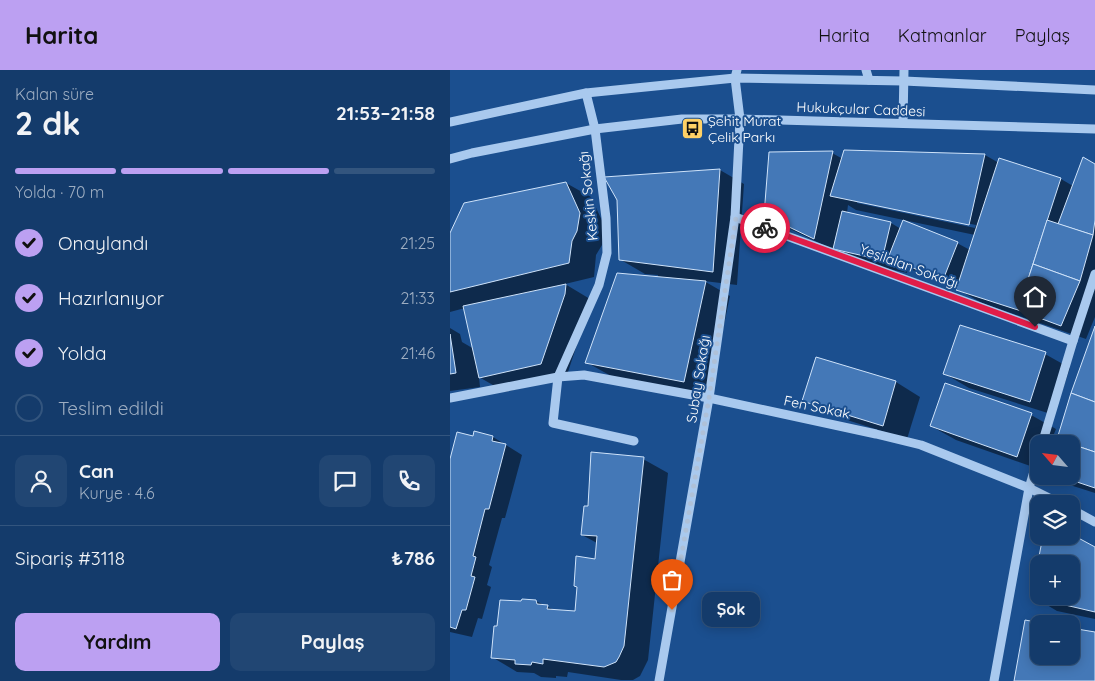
<!DOCTYPE html>
<html lang="tr">
<meta charset="utf-8">
<style>
:root{--surface:#143b6b;--page:#214673;--text:#f1f3f6;--muted:#9dadc1;--line:#33557e;--accent:#bca0f2}
body{margin:0;font-family:Quicksand,sans-serif;background:var(--page);color:var(--text);height:100vh;display:flex;flex-direction:column;font-size:19px;white-space:nowrap}
*{box-sizing:border-box;margin:0}
p{font-size:16px;color:var(--muted)}
.icon{flex:none;width:28px;height:28px;fill:none;stroke:currentColor;stroke-width:2;stroke-linecap:round;stroke-linejoin:round}
.map{position:relative;flex:1;overflow:hidden}
.side{display:flex;flex-direction:column;background:var(--surface);width:450px}
.side>*{flex:none}
.needle{width:32px;rotate:298deg}
.buttons{position:absolute;left:580px;top:365px;display:grid;gap:10px}
.buttons a{display:grid;place-items:center;width:50px;height:50px;border-radius:10px;background:var(--surface);box-shadow:0 2px 12px #0003,0 0 0 1px var(--line);font-size:25px}
.pin{position:absolute;display:grid;place-items:center;width:42px;height:42px;color:#fff;margin:-51px -21px;border-radius:50% 50% 50% 0;rotate:-45deg;box-shadow:0 0 5px #0007}
.pin .icon{rotate:45deg}
.courier{position:absolute;display:grid;place-items:center;width:50px;height:50px;margin:-25px;border:4px solid #e11d48;border-radius:50%;background:#fff;color:#222;box-shadow:0 1px 6px #0007}
.bubble{position:absolute;height:35px;border-radius:10px;background:var(--surface);box-shadow:0 2px 12px #0003,0 0 0 1px var(--line);font-size:16px;font-weight:700;line-height:35px;text-align:center}
.summary em{font-style:normal;font-weight:700}
.summary div{display:flex;flex-direction:column-reverse}
.summary{display:flex;align-items:center;justify-content:space-between;height:85px;padding:0 15px}
h1{font-size:32px;font-weight:700;line-height:38px}
.bar{display:grid;grid-template-columns:repeat(4,1fr);gap:8px 5px;align-content:center;height:60px;padding:0 15px}
.bar i{height:6px;border-radius:4px;background:var(--line)}
.bar .on{background:var(--accent)}
.bar p{grid-column:span 4}
.line{display:flex;align-items:center;gap:12px;padding:0 15px;border-top:1px solid var(--line)}
.line div{flex:1}
.round{display:grid;place-items:center;flex:none;width:52px;height:52px;border-radius:10px;background:var(--page)}
ol{padding:0 15px;list-style:none}
li{display:flex;align-items:center;gap:15px;height:55px}
li p{margin-inline-start:auto}
li .icon{padding:5px;border-radius:50%;background:var(--accent);color:#111;stroke-width:4}
li:last-child{color:var(--muted)}
li i{width:28px;height:28px;border:2px solid var(--line);border-radius:50%}
.primary-button{display:flex;gap:10px;margin-top:auto;padding:10px 15px}
.primary-button a{flex:1;height:58px;border-radius:10px;background:var(--accent);color:#111;font-size:20px;font-weight:700;line-height:58px;text-align:center}
.primary-button a+a{background:var(--page);color:var(--text)}
header{display:flex;align-items:center;gap:30px;box-sizing:border-box;height:70px;padding:0 25px;background:var(--accent);color:#111}
header strong{font-size:24px}
nav{display:flex;gap:28px;margin-inline-start:auto;font-size:18px}
main{display:flex;flex:1;min-height:0}
.map>svg:first-child{display:block}
</style>
<header>
<strong>Harita</strong>
<nav><a>Harita</a><a>Katmanlar</a><a>Paylaş</a></nav>
</header>
<main>
<section class="side">
<div class="summary"><div><h1>2 dk</h1><p>Kalan süre</p></div><em>21:53–21:58</em></div>
<div class="bar"><i class="on"></i><i class="on"></i><i class="on"></i><i></i><p>Yolda · 70 m</p></div>
<ol>
<li><svg class="icon" aria-label="check" viewBox="0 0 24 24"><path d="M5 12l5 5 9-10"/></svg>Onaylandı<p>21:25</p></li>
<li><svg class="icon" aria-label="check" viewBox="0 0 24 24"><path d="M5 12l5 5 9-10"/></svg>Hazırlanıyor<p>21:33</p></li>
<li><svg class="icon" aria-label="check" viewBox="0 0 24 24"><path d="M5 12l5 5 9-10"/></svg>Yolda<p>21:46</p></li>
<li><i></i>Teslim edildi</li>
</ol>
<div class="line" style="height:90px"><a class="round"><svg class="icon" aria-label="person" viewBox="0 0 24 24"><circle cx="12" cy="8" r="4"/><path d="M4 21q1-7 8-7t8 7"/></svg></a><div><b>Can</b><p>Kurye · 4.6</p></div><a class="round"><svg class="icon" aria-label="chat" viewBox="0 0 24 24"><path d="M4 5h16v11H9l-5 4z"/></svg></a><a class="round"><svg class="icon" aria-label="phone" viewBox="0 0 24 24"><path d="M5 4h4l2 5-3 2q2 4 5 5l2-3 5 2v4C11 20 4 13 5 4z"/></svg></a></div>
<div class="line" style="height:65px"><div>Sipariş #3118</div><b>₺786</b></div>
<div class="primary-button"><a>Yardım</a><a>Paylaş</a></div>
</section>
<div class="map">
<svg width="645" height="611" viewBox="0 0 645 611">
<rect width="100%" height="100%" fill="#1b4f8f"/>
<g fill="#0007" fill-rule="evenodd">
<path d="M382 83 393 89 535 85 549 93 550 89 611 109 623 116 645 95V247L636 269 532 233 507 219 458 198 457 203 409 192 340 159 315 145ZM407 131 526 155 525 158 407 133ZM398 135 406 140 525 165 520 180 507 173 451 159 441 153 397 143Z"/>
<polygon points="270,100 294,114 287,215 254,211 280,226 259,326 161,306 136,292 208,208 208,205 195,204 171,190"/>
<polygon points="116,113 141,127 155,157 152,175 146,185 144,207 115,214 140,229 139,238 116,308 55,322 29,307 30,317 0,321 0,258 10,264 12,272 24,279 15,238 0,242 0,166"/>
<polygon points="645,260 645,423 623,416 606,406 621,406 621,374 607,374 622,324"/>
<polygon points="595,284 620,298 604,345 519,318 495,304"/>
<polygon points="367,288 446,312 470,327 457,369 378,344 353,330"/>
<polygon points="581,345 606,359 600,374 589,374 589,399 506,370 481,356"/>
<polygon points="43,367 72,385 55,448 52,448 39,495 42,497 37,515 41,517 32,549 28,548 22,567 0,562 0,393 24,368"/>
<polygon points="193,389 218,403 198,590 190,606 183,610 171,610 118,602 117,607 106,606 106,608 91,607 84,603 67,602 42,587 86,531 106,541 126,543 146,490 147,473 132,465 139,437"/>
<polygon points="645,479 645,549 607,541 582,526 621,526"/>
</g>
<g fill="#4478b7" stroke="#cfe3fa" fill-rule="evenodd">
<polygon points="394,80 535,84 519,155 380,126"/>
<polygon points="383,81 364,169 314,145 319,82"/>
<polygon points="633,87 645,94 645,150 643,165 608,154"/>
<polygon points="549,88 611,108 568,240 506,220"/>
<polygon points="270,99 263,202 169,190 167,130 154,107"/>
<polygon points="116,112 130,143 127,161 122,171 119,193 0,222 0,163 14,133"/>
<polygon points="392,141 441,152 432,190 383,179"/>
<polygon points="453,150 508,172 493,210 438,188"/>
<polygon points="597,150 643,165 630,211 583,194"/>
<polygon points="583,194 630,211 611,256 568,240"/>
<polygon points="167,203 256,211 234,312 135,293"/>
<polygon points="116,214 115,224 91,294 29,308 13,236"/>
<polygon points="510,255 596,282 580,332 493,304"/>
<polygon points="645,256 645,332 621,323"/>
<polygon points="0,264 6,303 0,304"/>
<polygon points="366,287 446,311 433,356 352,331"/>
<polygon points="495,313 582,343 567,387 480,356"/>
<polygon points="621,323 645,332 645,382 607,369"/>
<polygon points="24,361 43,366 42,371 56,374 39,439 35,439 23,486 26,487 21,506 25,507 16,540 12,540 6,559 0,557 0,389 7,362 23,366"/>
<polygon points="607,369 620,374 606,374"/>
<polygon points="621,374 645,382 645,418 609,406 621,406"/>
<polygon points="141,382 194,387 174,576 169,587 166,592 154,597 93,589 93,594 82,592 81,595 65,594 65,590 41,588 44,556 47,556 50,530 71,531 72,529 86,530 87,534 98,535 97,539 125,541 127,517 124,516 126,486 145,489 147,466 131,465 134,436 138,436"/>
<path d="M621 464 645 477V542L581 527 593 466H621ZM589 494H621V526H589Z"/>
<polygon points="575,550 597,554 589,554 589,586 621,586 621,558 645,562 645,611 564,611"/>
</g>
<g fill="none" stroke-linecap="round" stroke-linejoin="round">
<g stroke="#a9c9ee" stroke-width="9">
<polyline points="416,0 419,10"/>
<polyline points="136,23 145,59 156,148 157,183 149,215 108,307 103,353 184,371"/>
<polyline points="0,52 136,23 285,8 454,11 645,20"/>
<polyline points="453,53 454,0"/>
<polyline points="0,89 22,83 145,59 232,49 290,49 645,59"/>
<polyline points="285,147 623,271"/>
<polyline points="0,328 108,307 134,305 259,328 426,364 471,375 579,418 611,434"/>
<polyline points="592,374 623,271 645,204"/>
<polyline points="621,439 645,452"/>
<polyline points="209,611 259,328 285,147 290,49 285,8 287,0"/>
<polyline points="544,611 579,418 589,385"/>
</g>
</g>
<g fill="none" stroke-linecap="round" stroke-linejoin="round">
<polyline stroke="#afc1d8" stroke-width="5" stroke-dasharray="0 9" points="222,540 259,328 286,147 315,158"/>
<polyline stroke="#e11d48" stroke-width="6" points="315,158 585,257"/>
</g>
<defs>
<symbol id="bus-square" viewBox="-11 -11 22 22"><rect x="-9" y="-9" width="18" height="18" rx="4" fill="#ffd166" stroke="#1b4f8f"/><path d="M-5-6H5V4H4V6H2V4H-2V6H-4V4H-5ZM-3.5-4V0h7V-4ZM-3.5 1.2v1.5H-2V1.2ZM2 1.2v1.5H3.5V1.2Z" fill="#111"/></symbol>
</defs>
<g fill-rule="evenodd">
<use href="#bus-square" x="230" y="46" width="25" height="25"/>
</g>
<g text-anchor="middle" dominant-baseline="central" stroke-width="4" stroke-linejoin="round" paint-order="stroke">
<g font-size="14" fill="#fff" stroke="#1b4f8f">
<text transform="translate(411 39) rotate(2)">Hukukçular Caddesi</text>
<text transform="translate(138 126) rotate(-96)">Keskin Sokağı</text>
<text transform="translate(459 196) rotate(20)">Yeşilalan Sokağı</text>
<text transform="translate(248 309) rotate(-81)">Subay Sokağı</text>
<text transform="translate(367 337) rotate(12)">Fen Sokak</text>
</g>
<g font-size="14" fill="#fff" stroke="#1b4f8f" text-anchor="start">
<text x="258" y="51">Şehit Murat<tspan x="258" dy="16">Çelik Parkı</tspan></text>
</g>
</g>
</svg>
<div class="buttons">
<a><svg class="needle" viewBox="-14 -14 28 28"><path d="M0-13l5 13h-10z" fill="#e53935"/><path d="M0 13l5-13h-10z" fill="#9dadc1"/></svg></a>
<a><svg class="icon" aria-label="layers" viewBox="0 0 24 24"><path d="M12 4l9 5-9 5-9-5zM3 14l9 5 9-5"/></svg></a>
<a>+</a>
<a>−</a>
</div>
<div class="pin" style="left:222px;top:540px;background:#ea580c"><svg class="icon" aria-label="bag" viewBox="0 0 24 24"><path d="M5 8h14l-1 12H6zM9 8a3 3 0 0 1 6 0"/></svg></div>
<div class="pin" style="left:585px;top:257px;background:#1f2937"><svg class="icon" aria-label="home" viewBox="0 0 24 24"><path d="M3 11l9-7 9 7M6 9v11h12V9"/></svg></div>
<div class="courier" style="left:315px;top:158px"><svg class="icon" aria-label="bike" viewBox="0 0 24 24"><circle cx="6" cy="16" r="4"/><circle cx="18" cy="16" r="4"/><path d="M6 16l4-8h5l3 8M10 8l3 8H6M13 5h3"/></svg></div>
<div class="bubble" style="left:252px;top:522px;width:58px">Şok</div>
</div>
</main>
